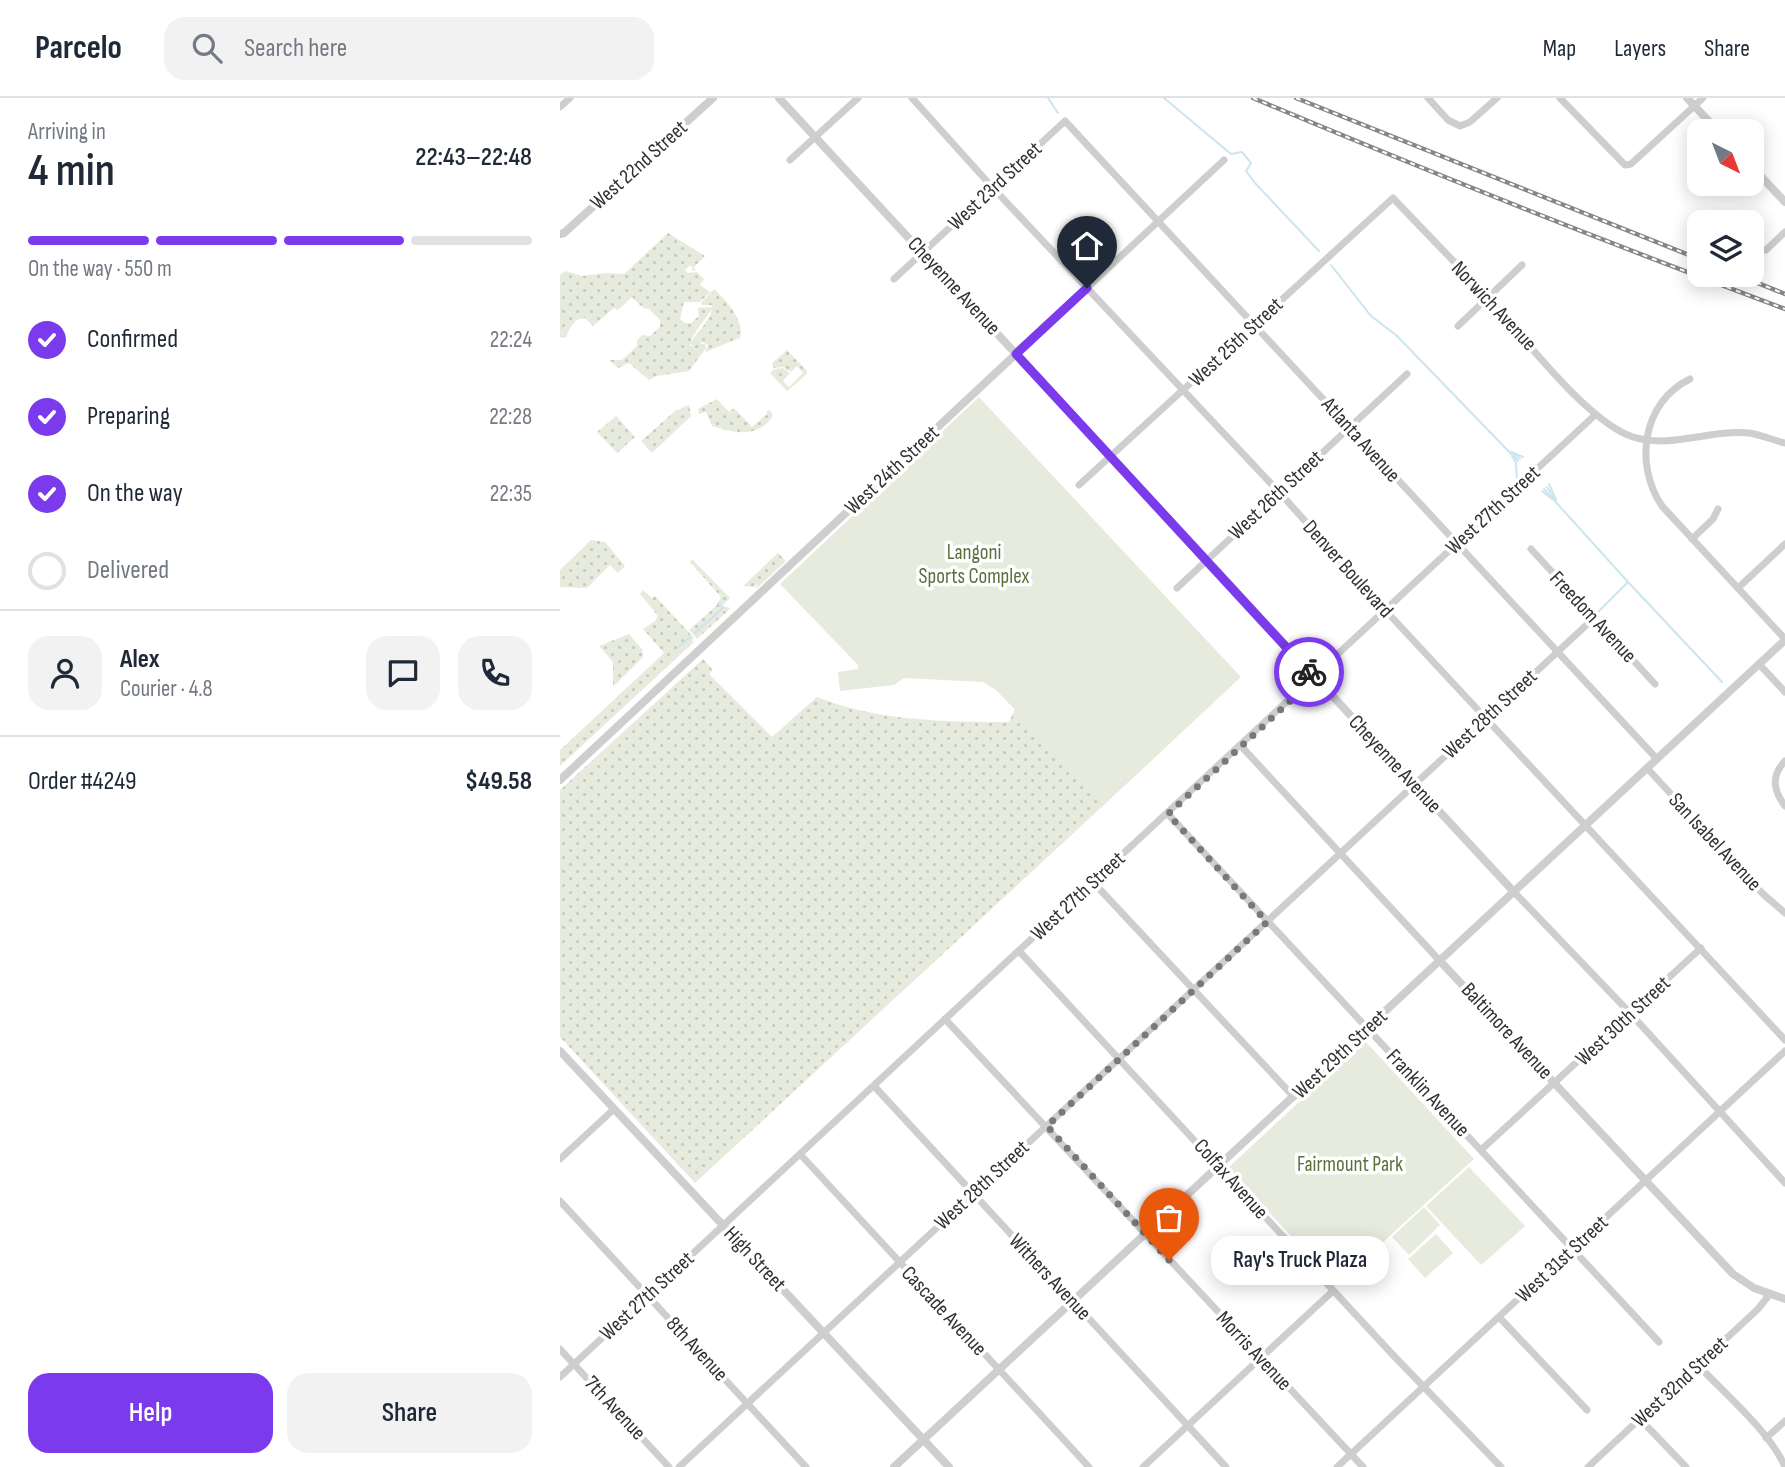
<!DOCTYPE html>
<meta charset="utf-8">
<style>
:root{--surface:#fff;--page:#f2f2f3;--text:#1f2937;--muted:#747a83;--line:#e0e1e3;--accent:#7c3aed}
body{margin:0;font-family:"Sofia Sans Condensed",sans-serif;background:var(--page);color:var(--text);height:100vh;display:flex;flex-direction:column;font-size:26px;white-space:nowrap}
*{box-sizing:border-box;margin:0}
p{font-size:23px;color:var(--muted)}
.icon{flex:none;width:38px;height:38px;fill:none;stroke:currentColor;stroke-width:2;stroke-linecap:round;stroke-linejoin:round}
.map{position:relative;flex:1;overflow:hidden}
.side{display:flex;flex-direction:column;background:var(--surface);width:560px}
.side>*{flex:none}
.needle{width:46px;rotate:138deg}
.buttons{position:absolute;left:1127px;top:21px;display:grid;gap:14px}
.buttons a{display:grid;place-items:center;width:77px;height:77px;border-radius:14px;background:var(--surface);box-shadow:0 4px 18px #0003;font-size:35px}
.pin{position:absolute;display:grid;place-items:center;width:60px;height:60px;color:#fff;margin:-72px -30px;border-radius:50% 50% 50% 0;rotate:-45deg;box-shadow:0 0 7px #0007}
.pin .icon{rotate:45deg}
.courier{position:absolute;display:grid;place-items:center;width:70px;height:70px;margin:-35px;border:5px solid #7c3aed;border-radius:50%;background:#fff;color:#222;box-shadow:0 2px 9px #0007}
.bubble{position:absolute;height:49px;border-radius:21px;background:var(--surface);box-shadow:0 4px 18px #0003;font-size:23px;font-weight:600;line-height:49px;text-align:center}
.headline em{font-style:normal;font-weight:600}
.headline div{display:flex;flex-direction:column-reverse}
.headline{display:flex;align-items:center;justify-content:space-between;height:119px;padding:0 28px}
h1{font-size:46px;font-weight:600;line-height:52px}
.bar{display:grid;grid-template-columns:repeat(4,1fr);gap:10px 7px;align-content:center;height:84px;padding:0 28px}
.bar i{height:9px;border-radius:5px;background:var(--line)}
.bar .current{background:var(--accent)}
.bar p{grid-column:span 4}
.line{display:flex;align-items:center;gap:18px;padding:0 28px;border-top:2px solid var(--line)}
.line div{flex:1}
.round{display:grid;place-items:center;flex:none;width:74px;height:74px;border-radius:21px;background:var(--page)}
ol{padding:0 28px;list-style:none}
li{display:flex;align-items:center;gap:21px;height:77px}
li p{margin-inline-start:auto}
li .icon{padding:7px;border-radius:50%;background:var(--accent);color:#fff;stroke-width:4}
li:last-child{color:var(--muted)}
li i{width:38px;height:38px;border:4px solid var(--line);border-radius:50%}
.cta{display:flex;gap:14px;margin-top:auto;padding:14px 28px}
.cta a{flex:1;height:80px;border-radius:21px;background:var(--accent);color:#fff;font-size:28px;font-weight:600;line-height:80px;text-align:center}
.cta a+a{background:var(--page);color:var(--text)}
header{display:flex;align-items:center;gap:42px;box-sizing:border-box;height:98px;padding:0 35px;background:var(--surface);border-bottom:2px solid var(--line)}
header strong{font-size:33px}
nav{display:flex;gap:38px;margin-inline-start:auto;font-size:24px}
.search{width:490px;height:63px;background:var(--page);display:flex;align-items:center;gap:18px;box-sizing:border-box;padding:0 24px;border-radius:21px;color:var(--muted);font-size:26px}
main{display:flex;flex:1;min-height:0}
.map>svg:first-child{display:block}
</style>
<header>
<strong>Parcelo</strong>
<div class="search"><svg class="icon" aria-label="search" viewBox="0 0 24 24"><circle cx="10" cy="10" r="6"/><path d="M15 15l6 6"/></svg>Search here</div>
<nav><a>Map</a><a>Layers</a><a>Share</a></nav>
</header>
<main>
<section class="side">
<div class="headline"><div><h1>4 min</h1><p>Arriving in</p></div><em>22:43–22:48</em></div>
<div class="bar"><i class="current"></i><i class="current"></i><i class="current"></i><i></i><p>On the way · 550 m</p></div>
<ol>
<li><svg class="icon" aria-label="check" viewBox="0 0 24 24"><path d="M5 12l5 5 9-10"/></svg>Confirmed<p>22:24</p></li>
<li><svg class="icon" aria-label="check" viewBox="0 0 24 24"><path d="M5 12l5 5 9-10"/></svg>Preparing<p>22:28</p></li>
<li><svg class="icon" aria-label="check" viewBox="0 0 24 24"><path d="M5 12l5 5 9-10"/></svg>On the way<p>22:35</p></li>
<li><i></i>Delivered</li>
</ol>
<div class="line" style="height:126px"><a class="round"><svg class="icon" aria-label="person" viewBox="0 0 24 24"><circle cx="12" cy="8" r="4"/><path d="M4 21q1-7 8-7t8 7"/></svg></a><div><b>Alex</b><p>Courier · 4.8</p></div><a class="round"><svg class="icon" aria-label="chat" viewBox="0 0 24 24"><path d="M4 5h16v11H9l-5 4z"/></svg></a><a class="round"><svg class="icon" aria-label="phone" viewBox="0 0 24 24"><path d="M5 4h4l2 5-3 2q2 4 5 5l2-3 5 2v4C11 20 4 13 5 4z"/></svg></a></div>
<div class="line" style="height:91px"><div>Order #4249</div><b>$49.58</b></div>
<div class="cta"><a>Help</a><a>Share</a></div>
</section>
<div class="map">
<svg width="1225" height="1369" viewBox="0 0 1225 1369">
<defs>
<pattern id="grass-dots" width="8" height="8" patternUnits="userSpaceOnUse" patternTransform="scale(1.75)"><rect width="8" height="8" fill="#e7ebdd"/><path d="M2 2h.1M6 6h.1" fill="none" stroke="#c7cabe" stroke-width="1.8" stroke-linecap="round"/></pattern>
</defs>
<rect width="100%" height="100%" fill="#fff"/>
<g fill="url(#grass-dots)">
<path d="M108 135 145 158 134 169 136 173 131 172 133 170 130 167 125 172 128 175 137 174 144 181 140 187 150 194 140 204H124L120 221 125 225H131L139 218 138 210 153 209C146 222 131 235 130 248H136L131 247V244C139 232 153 220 152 207H142L141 205 154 191C166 202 185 222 180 240L145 254 148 247 142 244 140 246H145L146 250 129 273 97 278 89 282 69 265 58 270 49 262H62L77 248V242L82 237 90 238 100 229V222L89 211 83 210 72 199 58 212 54 210 33 228 25 220C14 220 9 231 6 240L0 239V177L5 173 22 178 46 175 64 176Z"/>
<polygon points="227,252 247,273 247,276 227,293 210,275 214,271 223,270 230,275 223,283 229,289 243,275 237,268 231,274 223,269 214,270 212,265"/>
<path d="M157 301 169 314 174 310 192 329 207 316V313L210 312 213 318C197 341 175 335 152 328L146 314 139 316 138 311Z"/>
<polygon points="129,307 131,318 92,355 81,343 115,313"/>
<polygon points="56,318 75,339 57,355 37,334"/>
<polygon points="31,442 45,444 65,468 58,475 50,467 27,490 0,489 0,472"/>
<polygon points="218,455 226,463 196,491 197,486 194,489 183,488"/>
<polygon points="132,461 170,500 162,508 171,510 137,541 129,532 157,507 161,499 130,464"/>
<polygon points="83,492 92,500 95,498 134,540 132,542 134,544 0,668 0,652 104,555 83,531 95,523 98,518 80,496"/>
<polygon points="69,536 82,551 83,559 53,589 53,564 39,548"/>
<path d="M143 561 153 572 149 576 212 639 257 599C316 623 386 624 449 624L455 611 545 706 135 1085 0 939V692Z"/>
</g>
<g fill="#e7ebdd">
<polygon points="419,299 681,579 545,706 436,592 423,584 344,580 334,587 280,593 278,574 298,571 298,567 220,486"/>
<polygon points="805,943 914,1061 776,1187 668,1070"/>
<polygon points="909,1069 965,1128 921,1167 866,1108"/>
<polygon points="864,1109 880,1127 849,1157 832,1139"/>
<polygon points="876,1136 893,1155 865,1180 848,1161"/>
</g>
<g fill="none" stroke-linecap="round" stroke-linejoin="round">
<g stroke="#cce5ee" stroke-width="2">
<polyline points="488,0 498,15"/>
<polyline points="604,0 671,56 682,54 691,65 686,73 695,85 759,153"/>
<polyline points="771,167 811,218 836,237 958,363"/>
<polyline points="951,354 963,359"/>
<polyline points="954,356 960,361"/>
<polyline points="952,358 956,365 957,383"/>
<polyline points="989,386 996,402"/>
<polyline points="987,389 994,400"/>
<polyline points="984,391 1068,484 1162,584"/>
<polyline points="982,393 992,401"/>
<polyline points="1038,514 1067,485"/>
<polyline points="135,535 163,510 158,505"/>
<polyline points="120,548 130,539"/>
</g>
<g stroke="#cecece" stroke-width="7">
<polyline points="352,0 433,90 719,394 826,513 1225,942"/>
<polyline points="868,0 888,22 900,28 910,24 937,0"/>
<polyline points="1000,0 1065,67 1071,66 1143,0"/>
<polyline points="0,9 10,0"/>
<polyline points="230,62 298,0"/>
<polyline points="1206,152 1225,134"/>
<polyline points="334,181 505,23 1097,661"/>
<polyline points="898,228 962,167"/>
<polyline points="456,256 664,62"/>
<path d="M1130 281C1082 304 1074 367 1102 408L1225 541"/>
<path d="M519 387 833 100C864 133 897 166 928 200 962 237 1027 324 1073 339 1111 351 1150 331 1189 335 1201 337 1213 342 1225 345"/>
<polyline points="1132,441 1153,421 1158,411"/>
<polyline points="971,451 1095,586"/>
<polyline points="617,490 847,276"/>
<polyline points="1178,490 1225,446"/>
<polyline points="1199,566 1225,594"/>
<polyline points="681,648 880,863"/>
<path d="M1225 663C1211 678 1213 692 1225 708"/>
<polyline points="1087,670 1203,796 1225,815"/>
<polyline points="608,716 1099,1244"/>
<polyline points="533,784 734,999"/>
<polyline points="954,794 1070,915 1225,1085"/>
<polyline points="459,853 833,1257 941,1369"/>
<polyline points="385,921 803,1369"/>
<polyline points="314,988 666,1369"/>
<polyline points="921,1052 1141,850"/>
<polyline points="240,1056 529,1369"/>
<polyline points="0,1061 54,1011"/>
<polyline points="0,1103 246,1369"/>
<polyline points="939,1219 1027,1312"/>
<polyline points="0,1251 109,1369"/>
<path d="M1138 1267C1164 1295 1211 1335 1225 1369"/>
<polyline points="0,1279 1035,317"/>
<polyline points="1080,1321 1126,1369"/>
<polyline points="1206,1340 1225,1323"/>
<polyline points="119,1369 1034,520"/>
<polyline points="583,1369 773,1193"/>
<polyline points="777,1369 1225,953"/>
<polyline points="1028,1369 1198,1211 1209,1197"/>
</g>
<g stroke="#cecece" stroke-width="8">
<polyline points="219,0 954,794"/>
<polyline points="1127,0 1158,33"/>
<polyline points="1192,69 1225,104"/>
<polyline points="0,136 4,135 153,0"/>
<polyline points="0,682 456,256"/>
<polyline points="880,863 1173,1176 1194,1190 1225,1201"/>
<polyline points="0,953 389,1369"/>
<polyline points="334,1369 1225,542"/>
</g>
<defs>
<g id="rail">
<path d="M693 0C869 74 1046 144 1225 211"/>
<polyline points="736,0 1139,161"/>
<polyline points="1178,177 1225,196"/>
</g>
</defs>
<use href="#rail" stroke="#868686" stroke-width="4.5"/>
<use href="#rail" stroke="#fff" stroke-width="2" stroke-dasharray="5" stroke-linecap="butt"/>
</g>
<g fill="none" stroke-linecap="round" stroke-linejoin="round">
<polyline stroke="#797979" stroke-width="7" stroke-dasharray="0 12.6" points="609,1162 487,1028 707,824 608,716 755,580 749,574"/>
<polyline stroke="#7c3aed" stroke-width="9" points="527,190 456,256 749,574"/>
</g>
<g text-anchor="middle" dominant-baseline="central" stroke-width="7" stroke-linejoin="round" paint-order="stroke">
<g font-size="21" fill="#313131" stroke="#fff">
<text transform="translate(79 67) rotate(-42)">West 22nd Street</text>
<text transform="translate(435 88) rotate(-43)">West 23rd Street</text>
<text transform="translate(394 188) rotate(47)">Cheyenne Avenue</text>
<text transform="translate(934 208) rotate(47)">Norwich Avenue</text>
<text transform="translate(676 244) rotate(-43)">West 25th Street</text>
<text transform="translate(801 342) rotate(48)">Atlanta Avenue</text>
<text transform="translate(332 372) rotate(-43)">West 24th Street</text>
<text transform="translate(716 397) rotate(-43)">West 26th Street</text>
<text transform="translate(933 412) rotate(-43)">West 27th Street</text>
<text transform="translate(788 471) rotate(48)">Denver Boulevard</text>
<text transform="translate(1033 519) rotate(47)">Freedom Avenue</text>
<text transform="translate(930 616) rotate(-43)">West 28th Street</text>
<text transform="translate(835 666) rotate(47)">Cheyenne Avenue</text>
<text transform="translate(1155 744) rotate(47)">San Isabel Avenue</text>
<text transform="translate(518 798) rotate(-43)">West 27th Street</text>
<text transform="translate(1063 923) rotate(-43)">West 30th Street</text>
<text transform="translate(947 933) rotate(47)">Baltimore Avenue</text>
<text transform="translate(780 956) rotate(-43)">West 29th Street</text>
<text transform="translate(868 995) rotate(47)">Franklin Avenue</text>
<text transform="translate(671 1081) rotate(48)">Colfax Avenue</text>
<text transform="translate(422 1087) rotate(-43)">West 28th Street</text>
<text transform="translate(195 1161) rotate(47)">High Street</text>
<text transform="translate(1002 1161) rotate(-43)">West 31st Street</text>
<text transform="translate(490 1179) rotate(47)">Withers Avenue</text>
<text transform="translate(87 1198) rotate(-43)">West 27th Street</text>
<text transform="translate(384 1213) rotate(47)">Cascade Avenue</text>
<text transform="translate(137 1251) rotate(47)">8th Avenue</text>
<text transform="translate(694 1253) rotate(47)">Morris Avenue</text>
<text transform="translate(1120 1284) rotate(-43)">West 32nd Street</text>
<text transform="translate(55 1310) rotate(47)">7th Avenue</text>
</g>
<g font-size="21" fill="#5b6f3d" stroke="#fff">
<text x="414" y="454">Langoni<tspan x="414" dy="24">Sports Complex</tspan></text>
<text x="790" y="1066">Fairmount Park</text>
</g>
</g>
</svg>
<div class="buttons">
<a><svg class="needle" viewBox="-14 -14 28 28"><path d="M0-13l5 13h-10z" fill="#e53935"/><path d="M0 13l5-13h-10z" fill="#747a83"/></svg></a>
<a><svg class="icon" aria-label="layers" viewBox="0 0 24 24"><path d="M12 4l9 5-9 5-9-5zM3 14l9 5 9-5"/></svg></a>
</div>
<div class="pin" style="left:609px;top:1162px;background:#ea580c"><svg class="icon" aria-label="bag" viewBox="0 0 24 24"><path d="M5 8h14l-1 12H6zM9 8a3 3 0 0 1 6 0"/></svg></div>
<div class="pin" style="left:527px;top:190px;background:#1f2937"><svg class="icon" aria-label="home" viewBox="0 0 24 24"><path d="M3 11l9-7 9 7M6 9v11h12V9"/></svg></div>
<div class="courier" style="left:749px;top:574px"><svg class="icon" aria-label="bike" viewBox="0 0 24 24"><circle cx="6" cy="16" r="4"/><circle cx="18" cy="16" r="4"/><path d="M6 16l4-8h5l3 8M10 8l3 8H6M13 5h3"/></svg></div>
<div class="bubble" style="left:651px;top:1138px;width:178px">Ray's Truck Plaza</div>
</div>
</main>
